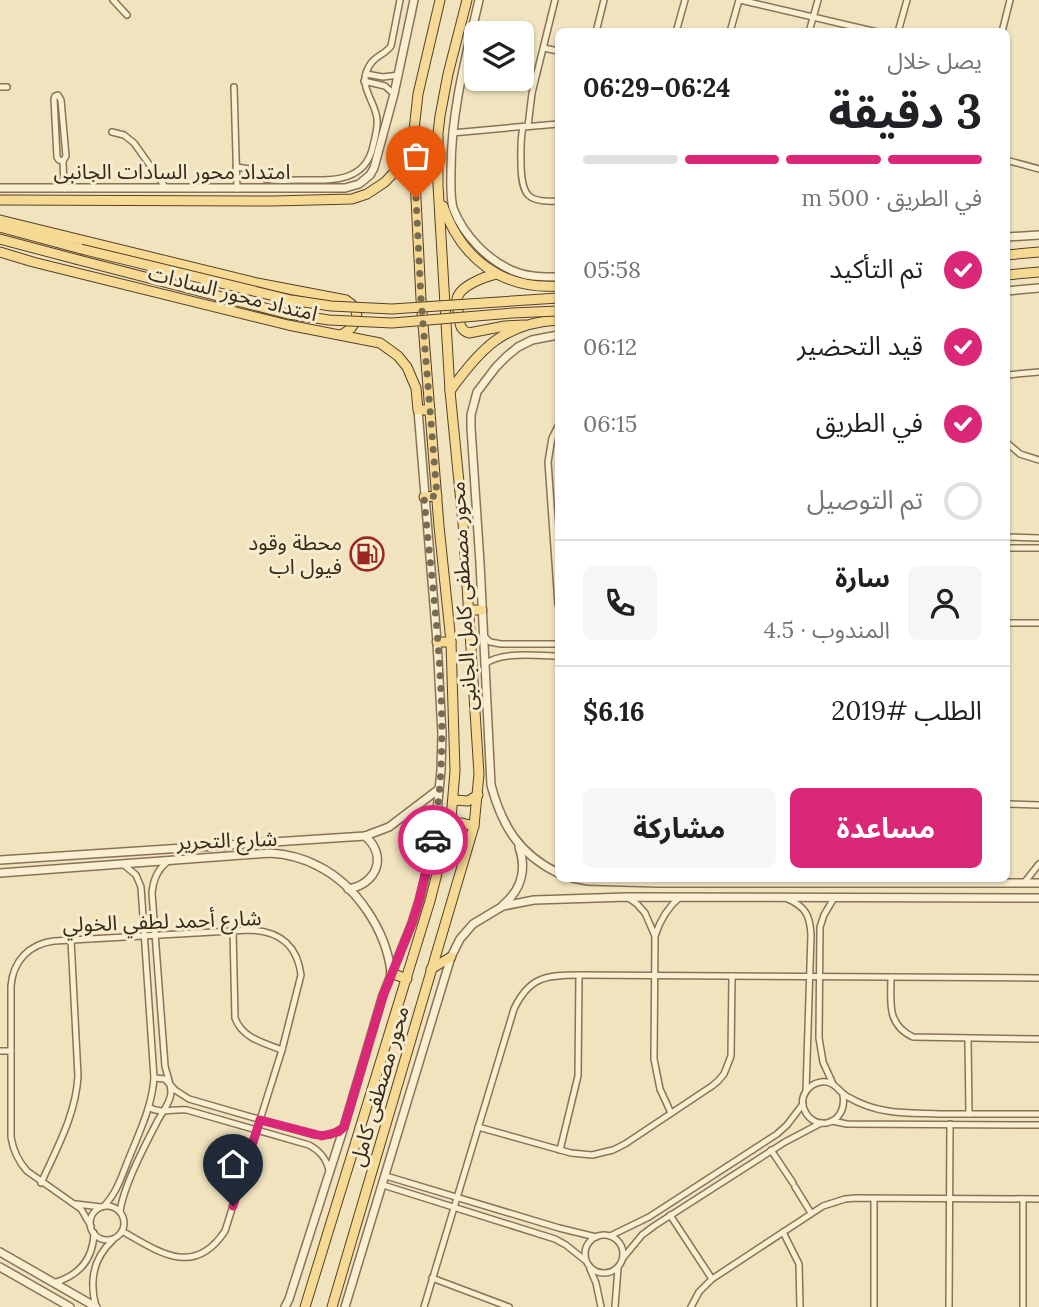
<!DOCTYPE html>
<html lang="ar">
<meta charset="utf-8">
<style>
:root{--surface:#fff;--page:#f6f6f6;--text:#202124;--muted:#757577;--line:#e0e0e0;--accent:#db2777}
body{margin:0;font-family:Lora,"Noto Sans Arabic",serif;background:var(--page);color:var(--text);direction:rtl;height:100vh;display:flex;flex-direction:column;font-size:26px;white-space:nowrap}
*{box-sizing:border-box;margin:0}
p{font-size:23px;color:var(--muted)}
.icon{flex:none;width:38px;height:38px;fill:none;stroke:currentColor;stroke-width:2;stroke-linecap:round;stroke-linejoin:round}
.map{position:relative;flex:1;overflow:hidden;direction:ltr}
.drawer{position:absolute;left:555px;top:28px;width:455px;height:854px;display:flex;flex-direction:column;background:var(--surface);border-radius:10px;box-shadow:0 2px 5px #0004;direction:rtl}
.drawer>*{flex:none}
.controls{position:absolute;left:464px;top:21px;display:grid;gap:14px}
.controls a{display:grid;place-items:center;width:70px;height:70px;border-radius:10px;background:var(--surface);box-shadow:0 2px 5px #0004;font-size:35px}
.pin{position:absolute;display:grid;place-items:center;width:60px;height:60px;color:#fff;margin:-72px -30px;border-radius:50% 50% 50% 0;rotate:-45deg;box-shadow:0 0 7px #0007}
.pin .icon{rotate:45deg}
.courier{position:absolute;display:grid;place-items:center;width:70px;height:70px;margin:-35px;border:5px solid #db2777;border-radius:50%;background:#fff;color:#222;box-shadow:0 2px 9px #0007}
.head em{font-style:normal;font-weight:700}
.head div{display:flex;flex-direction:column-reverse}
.head{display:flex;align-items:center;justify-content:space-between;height:119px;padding:0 28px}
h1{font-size:46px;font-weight:700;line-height:52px}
.bar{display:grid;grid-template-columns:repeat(4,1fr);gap:10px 7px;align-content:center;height:84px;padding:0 28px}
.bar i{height:9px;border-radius:5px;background:var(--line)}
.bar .selected{background:var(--accent)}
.bar p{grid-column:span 4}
.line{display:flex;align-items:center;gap:18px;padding:0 28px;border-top:2px solid var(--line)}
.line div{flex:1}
.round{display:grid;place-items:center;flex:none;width:74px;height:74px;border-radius:10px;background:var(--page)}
ol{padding:0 28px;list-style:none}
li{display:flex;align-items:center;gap:21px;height:77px}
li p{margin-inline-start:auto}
li .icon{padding:7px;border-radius:50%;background:var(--accent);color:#fff;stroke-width:4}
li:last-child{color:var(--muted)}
li i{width:38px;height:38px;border:4px solid var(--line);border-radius:50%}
.primary-button{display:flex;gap:14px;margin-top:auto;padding:14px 28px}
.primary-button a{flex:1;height:80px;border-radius:10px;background:var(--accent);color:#fff;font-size:28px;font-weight:700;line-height:80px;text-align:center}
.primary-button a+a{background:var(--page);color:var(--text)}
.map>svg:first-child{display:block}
</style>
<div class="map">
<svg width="1039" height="1307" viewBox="0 0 1039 1307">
<rect width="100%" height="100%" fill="#f0e3be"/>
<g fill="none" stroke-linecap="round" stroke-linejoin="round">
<defs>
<g id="minor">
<polyline points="113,0 127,15"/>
<polyline points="740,0 877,32"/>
<polyline points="596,32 604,0"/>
<polyline points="676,32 685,0"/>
<polyline points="730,32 739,0"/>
<polyline points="809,32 818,0"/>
<polyline points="898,32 907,0"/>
<polyline points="1002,32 1010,0"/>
<polyline points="544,48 558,51"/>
<polyline points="366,74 383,77 399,75"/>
<polyline points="364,81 385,86 394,94"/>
<polyline points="0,87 7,87"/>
<polyline points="234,87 237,189"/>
<polygon points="58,95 61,100 66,156 63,161 59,160 57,157 54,99 55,96"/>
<path d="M558 124 523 127C520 140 521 153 521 166 522 196 528 203 558 201"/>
<polyline points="112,132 124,135 134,143 166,188"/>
<polyline points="452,133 528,126 532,93 555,0"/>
<polyline points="1006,160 1039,169"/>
<polyline points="63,161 64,189"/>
<path d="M236 167C241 168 247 168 252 170 257 173 261 178 266 179 275 182 288 180 298 180 329 180 365 184 373 146 375 137 378 128 377 119 376 104 361 89 366 73 372 55 383 57 391 46L400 0"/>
<polyline points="1006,375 1039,372"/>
<polyline points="558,426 552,438 548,462 558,604"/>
<polyline points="1006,442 1020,454 1039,460"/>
<polyline points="1006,537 1039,538"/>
<polyline points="1006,548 1039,548"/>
<polyline points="1006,623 1039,623"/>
<polyline points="484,636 490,642 501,644 558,644"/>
<path d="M485 664C502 651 537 656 558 656"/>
<polyline points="1006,804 1039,805"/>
<polyline points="1024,883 1039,864"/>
<polyline points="627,897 637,904 645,913 655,936 654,1059 660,1089 671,1113"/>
<path d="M788 899C806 907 810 916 811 935L806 1091"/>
<path d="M233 931 235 1018C242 1038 264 1043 282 1050"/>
<path d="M655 936C660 920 667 908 680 897"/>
<path d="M891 977C891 1002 886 1024 913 1037L1039 1039"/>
<polyline points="968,1039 969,1114"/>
<polyline points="0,1051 11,1051"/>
<polyline points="154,1078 165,1079 175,1090 189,1099 314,1135 330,1135 344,1127"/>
<polyline points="833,1084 823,1062 819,1038 820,927 824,915 834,898"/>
<path d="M843 1095C848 1124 814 1134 804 1109 799 1097 808 1084 821 1082 835 1080 838 1092 848 1097 860 1104 874 1109 888 1111 906 1114 924 1113 942 1114 974 1114 1007 1114 1039 1114"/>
<path d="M149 1107C160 1115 174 1108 187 1110L309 1145C320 1151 326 1158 329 1170"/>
<polyline points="832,1121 847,1124 1039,1125"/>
<polyline points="478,1127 571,1153 592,1155 613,1150 625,1144 712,1086 718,1081 724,1074 731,1056 732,976"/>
<polyline points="560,1150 578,1076 579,975"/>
<polyline points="771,1150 793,1183"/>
<polyline points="386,1176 559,1228 596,1237"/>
<path d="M41 1183C57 1148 76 1114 78 1076L71 940"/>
<polyline points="383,1185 555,1239 566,1245 586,1261"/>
<polyline points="795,1187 811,1213"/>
<polyline points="874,1199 874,1307"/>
<polyline points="76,1204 101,1207"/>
<path d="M104 1206C117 1193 122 1175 129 1158 140 1131 152 1106 154 1078L141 887 136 875 124 865"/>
<circle cx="107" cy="1223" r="17"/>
<path d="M120 1212C123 1187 145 1145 157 1122 162 1112 170 1104 171 1093 171 1084 167 1075 165 1066L152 893C153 880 157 870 167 862"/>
<polyline points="670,1215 712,1279"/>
<path d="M91 1226 81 1209 27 1171C18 1161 13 1150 11 1137V986C13 961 29 944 54 941L249 930C279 931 297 944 301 975L282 1050 225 1231C194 1278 159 1252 122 1231"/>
<polyline points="783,1232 799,1264 800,1307"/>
<circle cx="604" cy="1254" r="19"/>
<polyline points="610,1236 649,1217 777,1134 787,1125 803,1104"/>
<polyline points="623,1258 642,1235 654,1226 785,1142 821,1123"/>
<polyline points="590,1269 596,1283 601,1307"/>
<polyline points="432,1278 509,1307"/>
<path d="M53 1283C79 1276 93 1259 94 1233"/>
<path d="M96 1307C89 1281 93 1258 113 1240"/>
<path d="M424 1307 514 1009C529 977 546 975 579 975L1039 978"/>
<polyline points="615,1307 618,1268"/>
<polyline points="691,1307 699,1292 712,1279 823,1206 845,1199 856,1198 1039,1199"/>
<polyline points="949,1307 950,1124"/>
<polyline points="1023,1307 1023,1199"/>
</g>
<g id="tertiary">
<path d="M479 0C466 56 451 112 451 170 451 182 450 196 453 208 463 235 489 262 516 272 529 277 544 277 558 277"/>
<polyline points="0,188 345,188 359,184 370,175 374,168 394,94 414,0"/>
<polyline points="1006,237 1039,235"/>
<polyline points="1006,291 1039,288"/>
<path d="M558 335 532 340 518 347 507 356 496 367 477 392 471 415V428L480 563 491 785C502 826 519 854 558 873"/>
<polyline points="0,860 365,836 389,827 439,789"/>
<path d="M0 873 270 853C287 854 303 858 318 866 356 885 386 930 391 972"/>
<polyline points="573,878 588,881 658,883 1039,883"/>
<path d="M348 889C377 884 388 856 365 836"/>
<path d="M503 905C521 890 527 870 519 847"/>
<polyline points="0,1252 96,1307"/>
<polyline points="0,1267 70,1307"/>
<polyline points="285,1307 289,1299 344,1127 383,995 412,923 419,901 430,857 437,812 441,770 442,734 437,642 418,410"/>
<polyline points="345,1307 451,957 460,939 473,924 503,906 534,900 627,897 1039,898"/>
</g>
<g id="primary">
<polyline points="0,200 273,201 352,199 367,194 385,182 399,167 412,140"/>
<path d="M443 206C461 258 502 290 558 286"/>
<path d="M0 220 257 283 346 300C364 311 357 327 341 335"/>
<polyline points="0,227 81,249"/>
<polyline points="0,239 75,259"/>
<polyline points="0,252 33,262 288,325 380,343 398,356 407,367 416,388 418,410 430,410"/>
<polyline points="1006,255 1039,252"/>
<path d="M497 274C486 276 459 286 457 299 456 304 458 311 459 316 460 325 460 330 469 333L505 326 525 325"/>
<polyline points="1006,275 1039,272"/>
<path d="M450 391C480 349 504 323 558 320"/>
<polyline points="424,497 437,496"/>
<polyline points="469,610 482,610"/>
<polyline points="437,642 451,642"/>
<polyline points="454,800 468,801 478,795"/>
<polyline points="450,825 462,823 474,826"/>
<polyline points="431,969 451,957"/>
<polyline points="391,973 407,979"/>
<polyline points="305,1307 430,901 451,819 455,771 451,642 439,526 421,299 413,139 418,94 440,0"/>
<polyline points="332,1307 474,826 479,774 463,523 450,391 438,185 438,133 440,116 448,74 467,0"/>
</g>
</defs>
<use href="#minor" stroke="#897356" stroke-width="8"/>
<use href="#tertiary" stroke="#897356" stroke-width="10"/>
<use href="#primary" stroke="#56402b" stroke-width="11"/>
<use href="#minor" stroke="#faefd1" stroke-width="5"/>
<use href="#tertiary" stroke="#faefd1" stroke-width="7"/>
<use href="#primary" stroke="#f6da93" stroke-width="9"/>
<defs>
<g id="primary-bridge">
<polyline points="81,249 291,300 331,306 392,309 558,298"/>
<polyline points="75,259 288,314 329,320 392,323 512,313 558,311"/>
</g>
</defs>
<use href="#primary-bridge" stroke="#56402b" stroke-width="11" stroke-linecap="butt"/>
<use href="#primary-bridge" stroke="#f6da93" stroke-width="9"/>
</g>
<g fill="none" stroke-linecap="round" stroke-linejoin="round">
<path stroke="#786b54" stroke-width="7" stroke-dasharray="0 12.6" d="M416 198 421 299 437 496 424 497C434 609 453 729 433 840"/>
<polyline stroke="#db2777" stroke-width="9" points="233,1206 260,1120 322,1136 338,1132 344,1127 383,996 412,923 419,901 433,840"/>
</g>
<defs>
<symbol id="fuel-ring" viewBox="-11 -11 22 22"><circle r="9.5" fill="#f7ecce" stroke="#9b2623" stroke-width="1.5"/><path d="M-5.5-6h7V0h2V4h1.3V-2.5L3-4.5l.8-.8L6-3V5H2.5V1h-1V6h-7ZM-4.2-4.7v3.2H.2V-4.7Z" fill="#9b2623"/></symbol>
</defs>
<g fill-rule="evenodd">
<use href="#fuel-ring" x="348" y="535" width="38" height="38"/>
</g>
<g text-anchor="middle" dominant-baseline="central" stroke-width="6" stroke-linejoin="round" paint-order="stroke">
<g font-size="21" fill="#372a1b" stroke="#f7ecce">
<text x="172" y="171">امتداد محور السادات الجانبى</text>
<text transform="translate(233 293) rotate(14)">امتداد محور السادات</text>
<text transform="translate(463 596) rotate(-93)">محور مصطفى كامل الجانبى</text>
<text transform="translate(227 840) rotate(-2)">شارع التحرير</text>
<text transform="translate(162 921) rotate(-2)">شارع أحمد لطفي الخولي</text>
<text transform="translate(379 1086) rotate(-74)">محور مصطفى كامل</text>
</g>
<g font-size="21" fill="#372a1b" stroke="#f7ecce" text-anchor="end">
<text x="342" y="542">محطة وقود<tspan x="342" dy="24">فيول اب</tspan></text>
</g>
</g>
</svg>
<div class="controls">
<a><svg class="icon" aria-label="layers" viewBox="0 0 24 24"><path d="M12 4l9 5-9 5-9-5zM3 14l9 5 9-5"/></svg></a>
</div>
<div class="pin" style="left:416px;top:198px;background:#ea580c"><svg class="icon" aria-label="bag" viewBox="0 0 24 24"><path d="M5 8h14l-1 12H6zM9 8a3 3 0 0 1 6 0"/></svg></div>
<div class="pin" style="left:233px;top:1206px;background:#1f2937"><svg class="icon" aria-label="home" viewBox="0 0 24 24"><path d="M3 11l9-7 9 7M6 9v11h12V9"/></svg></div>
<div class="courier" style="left:433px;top:840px"><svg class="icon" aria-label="car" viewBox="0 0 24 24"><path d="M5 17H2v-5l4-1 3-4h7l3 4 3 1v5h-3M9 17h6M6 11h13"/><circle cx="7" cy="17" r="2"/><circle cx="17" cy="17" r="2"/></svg></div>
<section class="drawer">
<div class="head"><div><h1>3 دقيقة</h1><p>يصل خلال</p></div><em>06:24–06:29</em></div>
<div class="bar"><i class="selected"></i><i class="selected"></i><i class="selected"></i><i></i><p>في الطريق · 500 m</p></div>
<ol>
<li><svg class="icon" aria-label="check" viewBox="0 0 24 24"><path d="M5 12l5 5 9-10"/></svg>تم التأكيد<p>05:58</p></li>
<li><svg class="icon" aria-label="check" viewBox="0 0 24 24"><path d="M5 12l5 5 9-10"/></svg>قيد التحضير<p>06:12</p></li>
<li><svg class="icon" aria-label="check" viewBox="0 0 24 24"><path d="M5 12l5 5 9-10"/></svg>في الطريق<p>06:15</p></li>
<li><i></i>تم التوصيل</li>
</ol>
<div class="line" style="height:126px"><a class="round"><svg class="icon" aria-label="person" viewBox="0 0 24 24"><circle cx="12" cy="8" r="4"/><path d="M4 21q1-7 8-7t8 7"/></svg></a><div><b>سارة</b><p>المندوب · 4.5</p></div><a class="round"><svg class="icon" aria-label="phone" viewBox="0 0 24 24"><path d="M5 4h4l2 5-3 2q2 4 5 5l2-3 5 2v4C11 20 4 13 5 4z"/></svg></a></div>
<div class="line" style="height:91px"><div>الطلب #2019</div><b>$6.16</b></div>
<div class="primary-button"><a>مساعدة</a><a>مشاركة</a></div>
</section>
</div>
